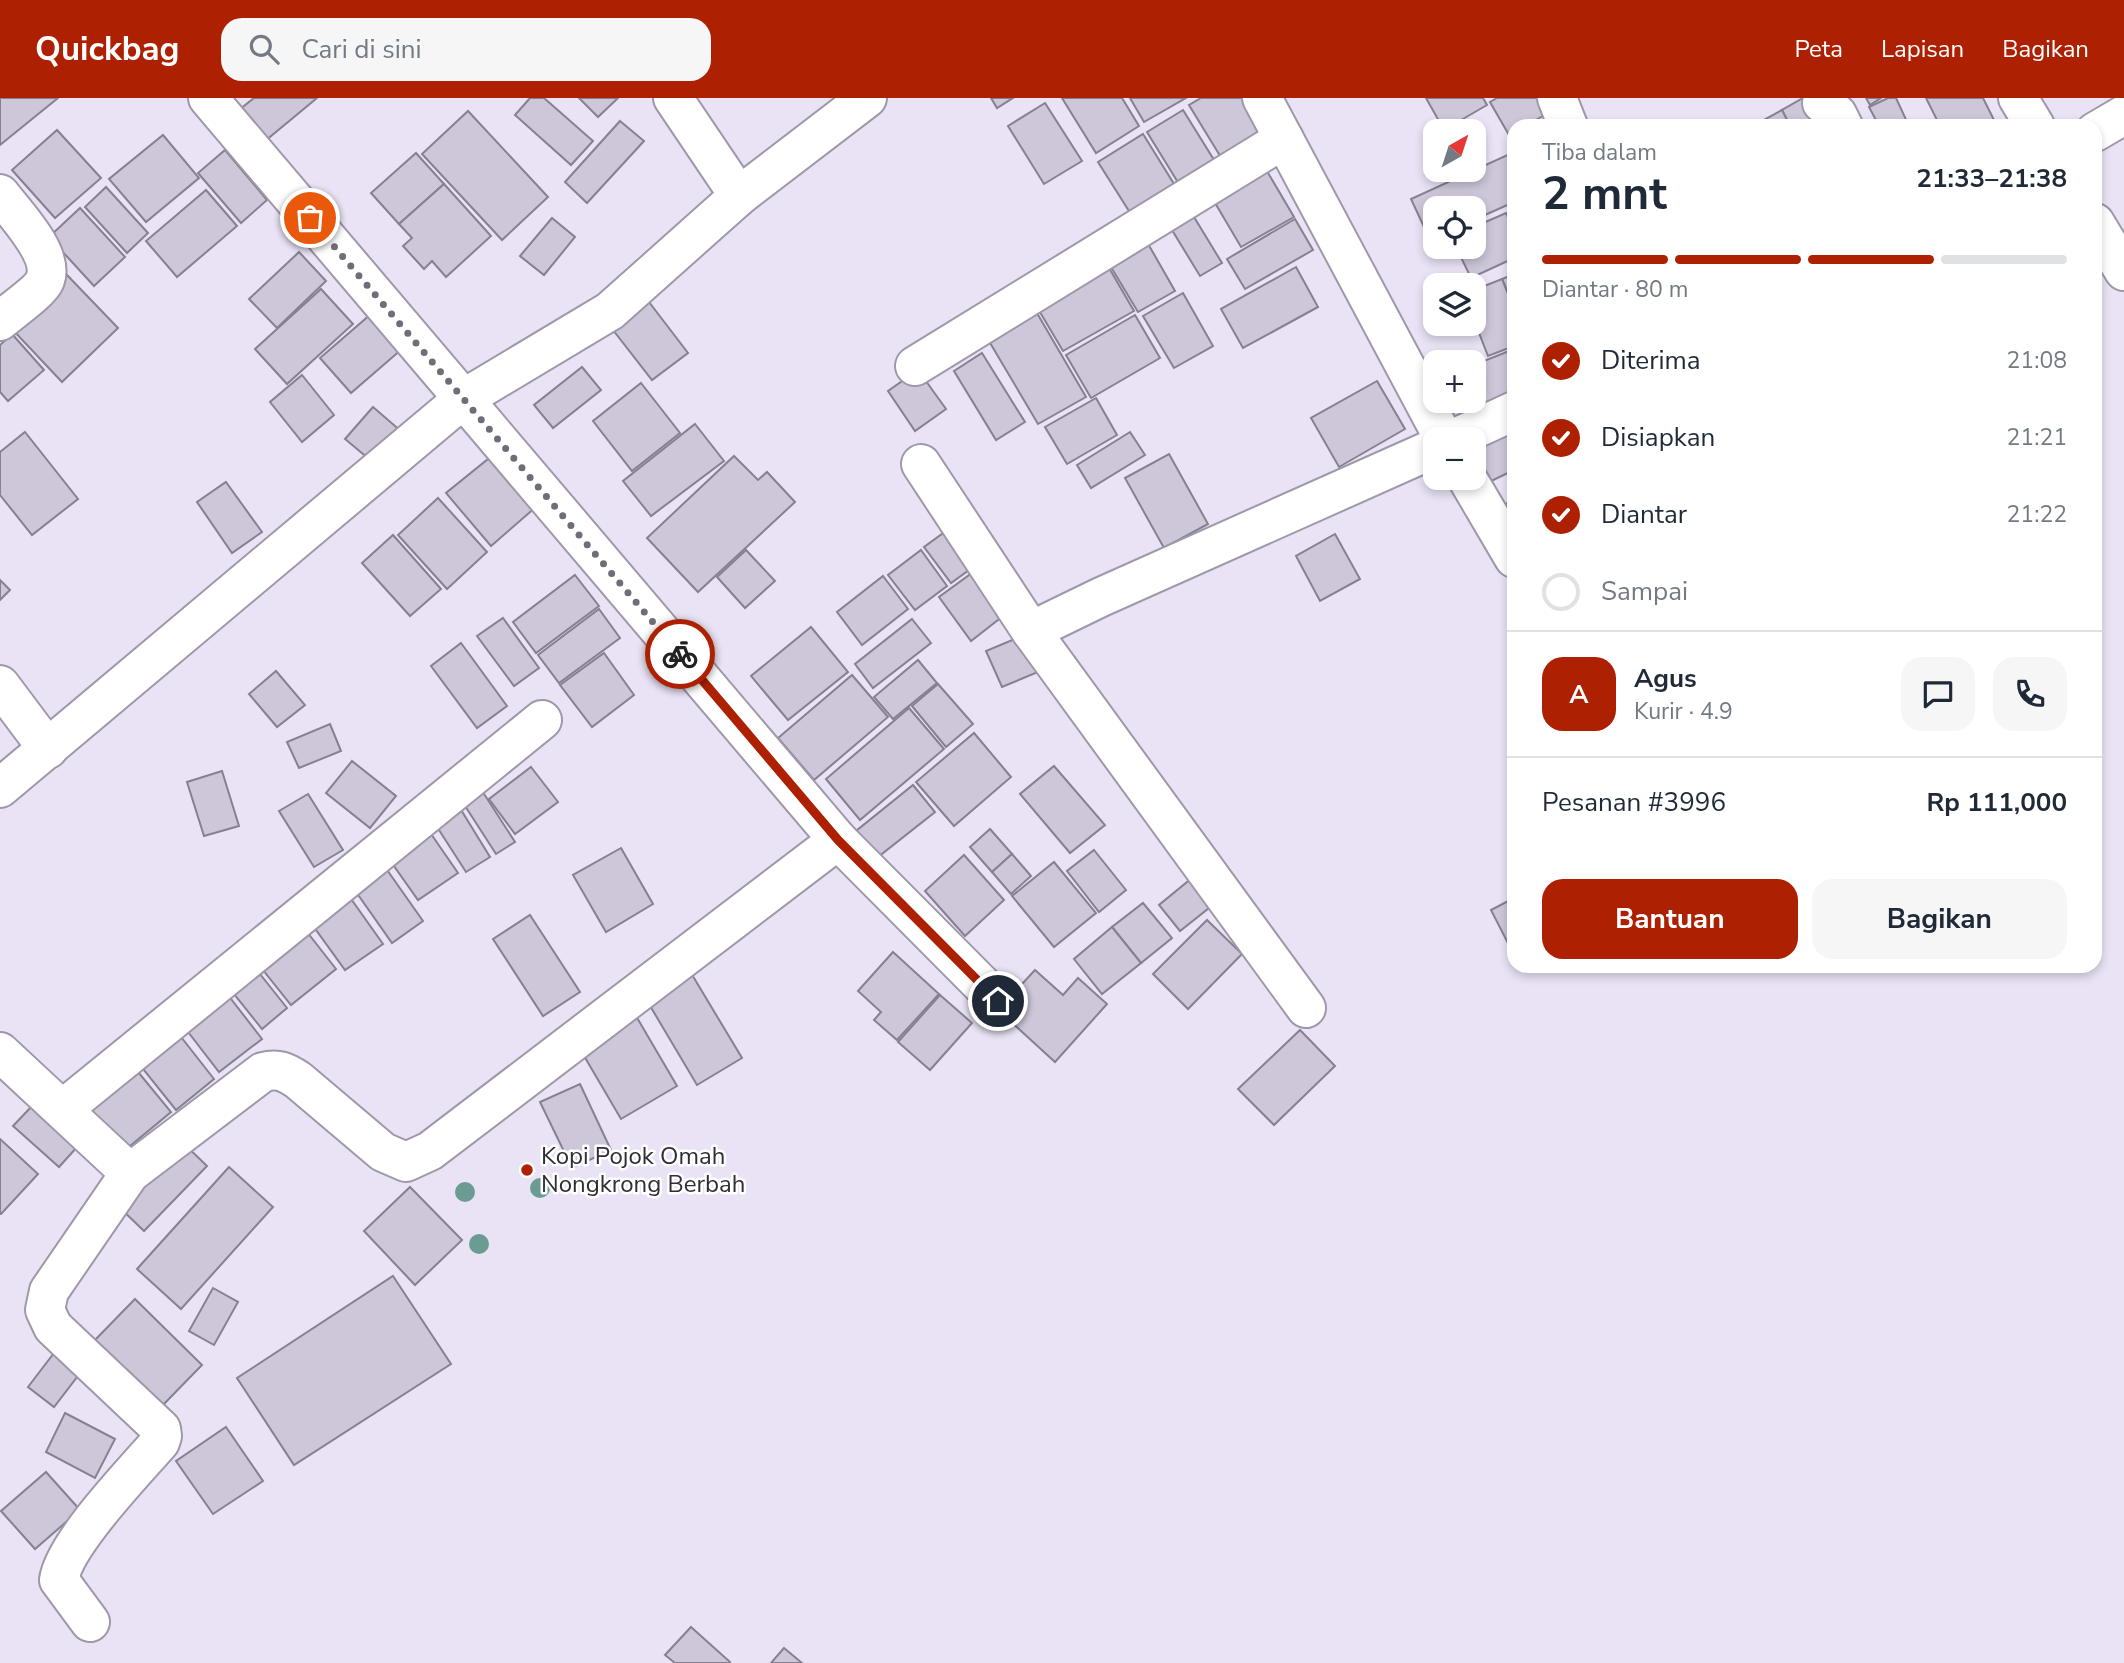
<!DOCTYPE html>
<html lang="id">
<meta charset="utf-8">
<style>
:root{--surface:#fff;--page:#f6f6f7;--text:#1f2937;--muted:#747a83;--line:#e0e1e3;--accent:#ad2002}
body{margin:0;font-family:"Nunito Sans",sans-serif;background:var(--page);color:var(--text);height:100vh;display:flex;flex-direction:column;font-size:26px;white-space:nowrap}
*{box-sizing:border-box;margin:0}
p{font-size:23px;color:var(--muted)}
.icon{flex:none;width:38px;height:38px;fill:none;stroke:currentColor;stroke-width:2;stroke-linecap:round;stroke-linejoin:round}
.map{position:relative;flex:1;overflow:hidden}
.panel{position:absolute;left:1507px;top:21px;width:595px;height:854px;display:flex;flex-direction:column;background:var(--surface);border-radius:21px;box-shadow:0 4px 10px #0003}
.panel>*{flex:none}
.needle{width:46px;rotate:39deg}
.fabs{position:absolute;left:1423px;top:21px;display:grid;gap:14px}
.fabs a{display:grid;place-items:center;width:63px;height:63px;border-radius:14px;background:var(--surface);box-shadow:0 4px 10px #0003;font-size:35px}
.pin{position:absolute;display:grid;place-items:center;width:60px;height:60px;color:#fff;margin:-30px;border:4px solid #fff;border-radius:50%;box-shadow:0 2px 7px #0007}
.courier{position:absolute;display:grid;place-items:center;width:70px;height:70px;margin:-35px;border:5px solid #ad2002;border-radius:50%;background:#fff;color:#222;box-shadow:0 2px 9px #0007}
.summary em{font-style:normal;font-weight:700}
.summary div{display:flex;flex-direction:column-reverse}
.summary{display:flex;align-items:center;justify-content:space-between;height:119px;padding:0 35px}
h1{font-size:46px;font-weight:700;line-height:52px}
.bar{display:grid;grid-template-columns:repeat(4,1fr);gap:10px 7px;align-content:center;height:84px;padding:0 35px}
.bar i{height:9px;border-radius:5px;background:var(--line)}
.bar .selected{background:var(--accent)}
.bar p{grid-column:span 4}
.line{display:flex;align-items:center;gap:18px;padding:0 35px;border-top:2px solid var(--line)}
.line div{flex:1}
.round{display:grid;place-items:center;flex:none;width:74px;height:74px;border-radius:21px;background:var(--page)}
ol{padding:0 35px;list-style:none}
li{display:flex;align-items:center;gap:21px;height:77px}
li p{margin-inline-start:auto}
li .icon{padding:7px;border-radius:50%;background:var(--accent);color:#fff;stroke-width:4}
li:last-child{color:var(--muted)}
li i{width:38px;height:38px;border:4px solid var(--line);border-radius:50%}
.action{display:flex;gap:14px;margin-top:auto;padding:14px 35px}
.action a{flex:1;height:80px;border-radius:21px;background:var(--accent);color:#fff;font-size:28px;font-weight:700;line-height:80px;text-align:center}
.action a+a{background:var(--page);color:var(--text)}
header{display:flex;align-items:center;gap:42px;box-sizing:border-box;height:98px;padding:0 35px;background:var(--accent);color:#fff}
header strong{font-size:33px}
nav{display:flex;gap:38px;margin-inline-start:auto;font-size:24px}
.search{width:490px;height:63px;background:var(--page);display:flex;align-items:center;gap:18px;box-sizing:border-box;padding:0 24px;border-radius:21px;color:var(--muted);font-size:26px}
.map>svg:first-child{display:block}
</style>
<header>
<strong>Quickbag</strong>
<div class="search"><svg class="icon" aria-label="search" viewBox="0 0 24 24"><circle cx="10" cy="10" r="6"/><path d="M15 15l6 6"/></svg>Cari di sini</div>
<nav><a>Peta</a><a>Lapisan</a><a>Bagikan</a></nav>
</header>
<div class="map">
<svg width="2124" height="1565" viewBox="0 0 2124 1565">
<rect width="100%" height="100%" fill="#e9e3f5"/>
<g fill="#cdc7d9" stroke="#868090" stroke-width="2">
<polygon points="0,0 58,0 0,47"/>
<polygon points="254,0 317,0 265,43 239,12"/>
<polygon points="530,0 544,0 593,43 571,67 515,17"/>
<polygon points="579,0 618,0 598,19"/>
<polygon points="991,0 1013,0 997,10"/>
<polygon points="1062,0 1122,0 1139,28 1096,55"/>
<polygon points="1130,0 1186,0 1144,24"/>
<polygon points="1201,0 1253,0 1275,36 1225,66 1189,7"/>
<polygon points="1426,0 1483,0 1487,7 1444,32"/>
<polygon points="1497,0 1550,0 1556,10 1526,28 1514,28 1514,35 1509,37 1490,4"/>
<polygon points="1803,0 1815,0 1831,28 1790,28 1782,12"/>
<polygon points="1866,0 1881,0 1870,7"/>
<polygon points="1888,0 1896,0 1909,28 1879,28 1869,9"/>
<polygon points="1926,0 1983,0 1995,24 1987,28 1940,28"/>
<polygon points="1045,5 1082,63 1044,86 1008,28"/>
<polygon points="1183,12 1219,70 1182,91 1147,34"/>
<polygon points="1782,12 1790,28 1753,28"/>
<polygon points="468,13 548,99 502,142 422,56"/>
<polygon points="620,23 644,43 587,105 565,84"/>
<polygon points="57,32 101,80 55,120 12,72"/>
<polygon points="1143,36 1179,94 1134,121 1098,64"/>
<polygon points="163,37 199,80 146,124 109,81"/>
<polygon points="225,52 267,102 241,125 198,75"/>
<polygon points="1514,54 1514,104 1474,122 1474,110 1435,110 1435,140 1430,142 1411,101"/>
<polygon points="416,55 444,86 399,126 371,95"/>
<polygon points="1264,68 1294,119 1241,149 1211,98"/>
<polygon points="444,86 491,138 446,179 432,163 424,171 403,148 412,140 399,126"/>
<polygon points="106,89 148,135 127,155 85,109"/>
<polygon points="206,92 237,128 177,179 146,143"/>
<polygon points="80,110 125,159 94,188 49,139"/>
<polygon points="1506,115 1514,132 1514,160 1471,180 1456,149 1474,149 1474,129"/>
<polygon points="1194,119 1222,165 1200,178 1172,132"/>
<polygon points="552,120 575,139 544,177 520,158"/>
<polygon points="1295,121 1313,152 1245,191 1227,161"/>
<polygon points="1143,137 1175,193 1138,214 1105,159"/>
<polygon points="299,154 326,183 277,230 249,201"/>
<polygon points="1105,163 1134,213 1063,253 1034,204"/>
<polygon points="1296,169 1318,209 1243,250 1221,211"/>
<polygon points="1514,176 1514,210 1502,181"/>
<polygon points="67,177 118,230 62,284 11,230"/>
<polygon points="1502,181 1514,210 1514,248 1488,258 1474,222 1474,192"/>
<polygon points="321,191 353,226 287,286 255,251"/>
<polygon points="1183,195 1213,248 1174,270 1143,218"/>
<polygon points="649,204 688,255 652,282 613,232"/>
<polygon points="1034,210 1086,299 1038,326 986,238"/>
<polygon points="371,216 402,251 351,295 320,260"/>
<polygon points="1135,217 1160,260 1091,300 1066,257"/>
<polygon points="12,236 44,272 8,303 0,294 0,247"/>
<polygon points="1514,251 1514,296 1483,308 1474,285 1474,267"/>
<polygon points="982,255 1025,324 996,342 954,273"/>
<polygon points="582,269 601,292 553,330 534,307"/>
<polygon points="918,272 946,311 915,333 888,293"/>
<polygon points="302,277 334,317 302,344 270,304"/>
<polygon points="1377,283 1405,331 1339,369 1311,320"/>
<polygon points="641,285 680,335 632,373 593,323"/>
<polygon points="1096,300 1117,337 1067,366 1045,329"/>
<polygon points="373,309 402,334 375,366 345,341"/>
<polygon points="1514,321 1514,372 1481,388 1474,373 1474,341"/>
<polygon points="695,326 724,363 651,418 623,383"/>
<polygon points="25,334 78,401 32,437 0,397 0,354"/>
<polygon points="1130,334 1145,357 1091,390 1077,367"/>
<polygon points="1169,356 1208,426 1164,450 1125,380"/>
<polygon points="493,357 537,408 491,448 446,395"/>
<polygon points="734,358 758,382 767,374 795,404 698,494 647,440"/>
<polygon points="226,384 262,434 232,455 197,404"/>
<polygon points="438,400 487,454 447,491 398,437"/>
<polygon points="1514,401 1514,428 1502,408"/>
<polygon points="953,428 980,464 951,485 924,449"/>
<polygon points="1335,436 1360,481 1320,503 1296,458"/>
<polygon points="393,437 441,491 410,518 362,465"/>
<polygon points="746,452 775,483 745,510 717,479"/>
<polygon points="921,452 947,488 915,512 888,477"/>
<polygon points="972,475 1003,518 971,543 939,499"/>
<polygon points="575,477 599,508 536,555 513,524"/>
<polygon points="883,478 908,511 862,547 837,514"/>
<polygon points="0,482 10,492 0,502"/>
<polygon points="599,511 620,540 559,585 538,557"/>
<polygon points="503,520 539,570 514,588 477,538"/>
<polygon points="912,521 931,545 873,590 855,566"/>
<polygon points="811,529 848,574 788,622 751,578"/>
<polygon points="1029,535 1045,571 1002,589 986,553"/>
<polygon points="461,545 507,608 477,630 431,568"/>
<polygon points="604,555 634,597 592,629 560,587"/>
<polygon points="918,562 937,585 893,621 874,599"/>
<polygon points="276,573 305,607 277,629 249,596"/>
<polygon points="852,577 888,619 814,682 778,640"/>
<polygon points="938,586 973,626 946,649 912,608"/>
<polygon points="909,610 944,651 860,722 826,681"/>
<polygon points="330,626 341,653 299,670 287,644"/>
<polygon points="974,635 1011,679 954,728 916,684"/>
<polygon points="352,663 396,698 370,730 326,695"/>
<polygon points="1054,668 1105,727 1070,755 1020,696"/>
<polygon points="531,669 558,704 515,736 489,701"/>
<polygon points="222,673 239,728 204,738 187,684"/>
<polygon points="477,685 515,744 496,756 458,697"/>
<polygon points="913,687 935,714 878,759 856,733"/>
<polygon points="308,696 343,752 314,769 279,713"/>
<polygon points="455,702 490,759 466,774 430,718"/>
<polygon points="990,731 1012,756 992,774 970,749"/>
<polygon points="429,733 458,775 418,802 389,761"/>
<polygon points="621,750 653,806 606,834 573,777"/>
<polygon points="1094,752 1126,792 1099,814 1067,773"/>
<polygon points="1012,756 1031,778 1011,796 992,774"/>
<polygon points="964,757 1004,802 965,838 925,793"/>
<polygon points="1054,764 1096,815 1054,849 1012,798"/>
<polygon points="385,769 423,823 392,845 354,791"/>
<polygon points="1192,780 1214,806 1180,833 1159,807"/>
<polygon points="349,798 383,846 345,872 311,825"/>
<polygon points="1514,800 1514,855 1513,855 1491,812"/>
<polygon points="1143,805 1172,840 1141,865 1112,829"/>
<polygon points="530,817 580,894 543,918 493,841"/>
<polygon points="1207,822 1242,856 1188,911 1153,876"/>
<polygon points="300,825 336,871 291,907 255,862"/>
<polygon points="1112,829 1141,865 1102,896 1074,861"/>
<polygon points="893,854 939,896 897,942 874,922 881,914 858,893"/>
<polygon points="252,866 287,910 262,931 226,886"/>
<polygon points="688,870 742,960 697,987 643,896"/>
<polygon points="1035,872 1063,897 1078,880 1107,906 1055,964 998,912"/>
<polygon points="228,897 262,941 219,974 185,930"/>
<polygon points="940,897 972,925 930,972 898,944"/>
<polygon points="636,918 677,988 621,1021 580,951"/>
<polygon points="174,930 214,981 176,1012 135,961"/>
<polygon points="1300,932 1335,968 1274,1027 1238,991"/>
<polygon points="134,969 171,1014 124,1053 86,1007"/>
<polygon points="580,986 611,1052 572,1070 540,1004"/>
<polygon points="33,1007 78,1048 59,1069 13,1028"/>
<polygon points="0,1041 38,1076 1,1116 0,1116"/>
<polygon points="180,1042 207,1068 144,1133 117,1107"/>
<polygon points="229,1069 273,1109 181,1211 137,1171"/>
<polygon points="410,1089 462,1142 415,1187 364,1133"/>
<polygon points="393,1178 451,1266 294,1367 237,1280"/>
<polygon points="213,1190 238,1204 214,1247 189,1233"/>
<polygon points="135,1201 202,1267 160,1310 93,1244"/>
<polygon points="57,1251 84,1270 54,1309 28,1289"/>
<polygon points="65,1315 115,1341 95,1380 46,1354"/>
<polygon points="226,1329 263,1383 213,1416 176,1363"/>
<polygon points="46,1374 80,1412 35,1451 1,1413"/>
<polygon points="691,1529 730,1564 729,1565 675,1565 665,1557"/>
<polygon points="784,1550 802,1565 771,1565"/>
</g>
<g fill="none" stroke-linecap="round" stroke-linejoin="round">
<defs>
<g id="minor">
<polyline points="208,0 838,742 998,903"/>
<polyline points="673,0 739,98"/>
<polyline points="1262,0 1444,341"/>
<polyline points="1557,0 1568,28"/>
<polyline points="2018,0 2035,28"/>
<polyline points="1822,5 1837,16 1843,28"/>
<polyline points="2095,34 2124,17"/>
<path d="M0 96C15 116 55 156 45 182 41 193 10 214 0 223"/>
<polyline points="2095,125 2124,173"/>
<polyline points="915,268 1284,41"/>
<polyline points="1453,341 1514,313"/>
<polyline points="921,366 1031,533 1101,499 1435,350"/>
<polyline points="1467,380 1514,460"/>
<polyline points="1031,533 1306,910"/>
<polyline points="0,587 48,651"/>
<polyline points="0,690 463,301 610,213 739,98 867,0"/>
<polyline points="0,954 130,1075"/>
<polyline points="63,1011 542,622"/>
<path d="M90 1524 59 1482C64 1446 134 1374 160 1344L162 1338 161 1331 53 1229 45 1212 49 1193 130 1075 263 974C278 970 286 974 298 982L383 1054 406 1064 430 1053 838 742"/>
</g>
</defs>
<use href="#minor" stroke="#9e98a8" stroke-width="42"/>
<use href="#minor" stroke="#fff" stroke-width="38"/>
</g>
<g fill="#6a9c93">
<circle cx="540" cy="1090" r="10"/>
<circle cx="465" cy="1094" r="10"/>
<circle cx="479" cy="1146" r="10"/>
</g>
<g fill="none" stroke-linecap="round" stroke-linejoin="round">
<polyline stroke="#716d78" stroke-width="7" stroke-dasharray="0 12.6" points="310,120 680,556"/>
<polyline stroke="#ad2002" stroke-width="9" points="680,556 838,742 998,903"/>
</g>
<circle fill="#ad2002" stroke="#fff" stroke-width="2.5" cx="527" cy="1072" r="7"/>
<g text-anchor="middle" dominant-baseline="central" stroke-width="5" stroke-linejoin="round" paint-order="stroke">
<g font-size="24" fill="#302e35" stroke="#fff" text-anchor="start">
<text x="541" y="1058">Kopi Pojok Omah<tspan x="541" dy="28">Nongkrong Berbah</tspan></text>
</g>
</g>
</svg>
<div class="fabs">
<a><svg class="needle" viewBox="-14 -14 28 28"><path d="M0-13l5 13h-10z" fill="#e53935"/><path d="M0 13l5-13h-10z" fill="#747a83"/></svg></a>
<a><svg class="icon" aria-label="locate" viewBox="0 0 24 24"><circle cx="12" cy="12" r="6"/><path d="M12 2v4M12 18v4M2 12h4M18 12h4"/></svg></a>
<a><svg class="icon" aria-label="layers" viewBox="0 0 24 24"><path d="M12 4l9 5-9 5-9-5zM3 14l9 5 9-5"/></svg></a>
<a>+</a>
<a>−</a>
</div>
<div class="pin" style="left:310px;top:120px;background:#ea580c"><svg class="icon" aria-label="bag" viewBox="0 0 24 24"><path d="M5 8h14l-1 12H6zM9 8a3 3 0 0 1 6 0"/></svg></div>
<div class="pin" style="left:998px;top:903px;background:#1f2937"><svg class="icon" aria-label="home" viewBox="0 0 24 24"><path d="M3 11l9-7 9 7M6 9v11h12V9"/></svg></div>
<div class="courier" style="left:680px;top:556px"><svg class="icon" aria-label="bike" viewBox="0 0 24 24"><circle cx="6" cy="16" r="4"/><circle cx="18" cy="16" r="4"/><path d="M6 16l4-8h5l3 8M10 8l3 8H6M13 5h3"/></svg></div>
<section class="panel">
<div class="summary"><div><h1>2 mnt</h1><p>Tiba dalam</p></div><em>21:33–21:38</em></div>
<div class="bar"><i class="selected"></i><i class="selected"></i><i class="selected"></i><i></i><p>Diantar · 80 m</p></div>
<ol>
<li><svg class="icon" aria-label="check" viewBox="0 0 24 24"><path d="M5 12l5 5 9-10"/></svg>Diterima<p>21:08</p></li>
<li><svg class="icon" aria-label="check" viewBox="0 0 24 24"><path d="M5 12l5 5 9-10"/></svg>Disiapkan<p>21:21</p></li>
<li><svg class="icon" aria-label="check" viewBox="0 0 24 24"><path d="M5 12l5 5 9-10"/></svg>Diantar<p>21:22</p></li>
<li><i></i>Sampai</li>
</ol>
<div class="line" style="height:126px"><b class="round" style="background:var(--accent);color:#fff">A</b><div><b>Agus</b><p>Kurir · 4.9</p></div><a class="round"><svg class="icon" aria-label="chat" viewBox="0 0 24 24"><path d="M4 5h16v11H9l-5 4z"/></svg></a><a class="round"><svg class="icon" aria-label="phone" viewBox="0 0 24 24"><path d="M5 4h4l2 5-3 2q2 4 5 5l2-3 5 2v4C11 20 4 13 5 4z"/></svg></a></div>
<div class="line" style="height:91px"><div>Pesanan #3996</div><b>Rp 111,000</b></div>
<div class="action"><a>Bantuan</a><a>Bagikan</a></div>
</section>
</div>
